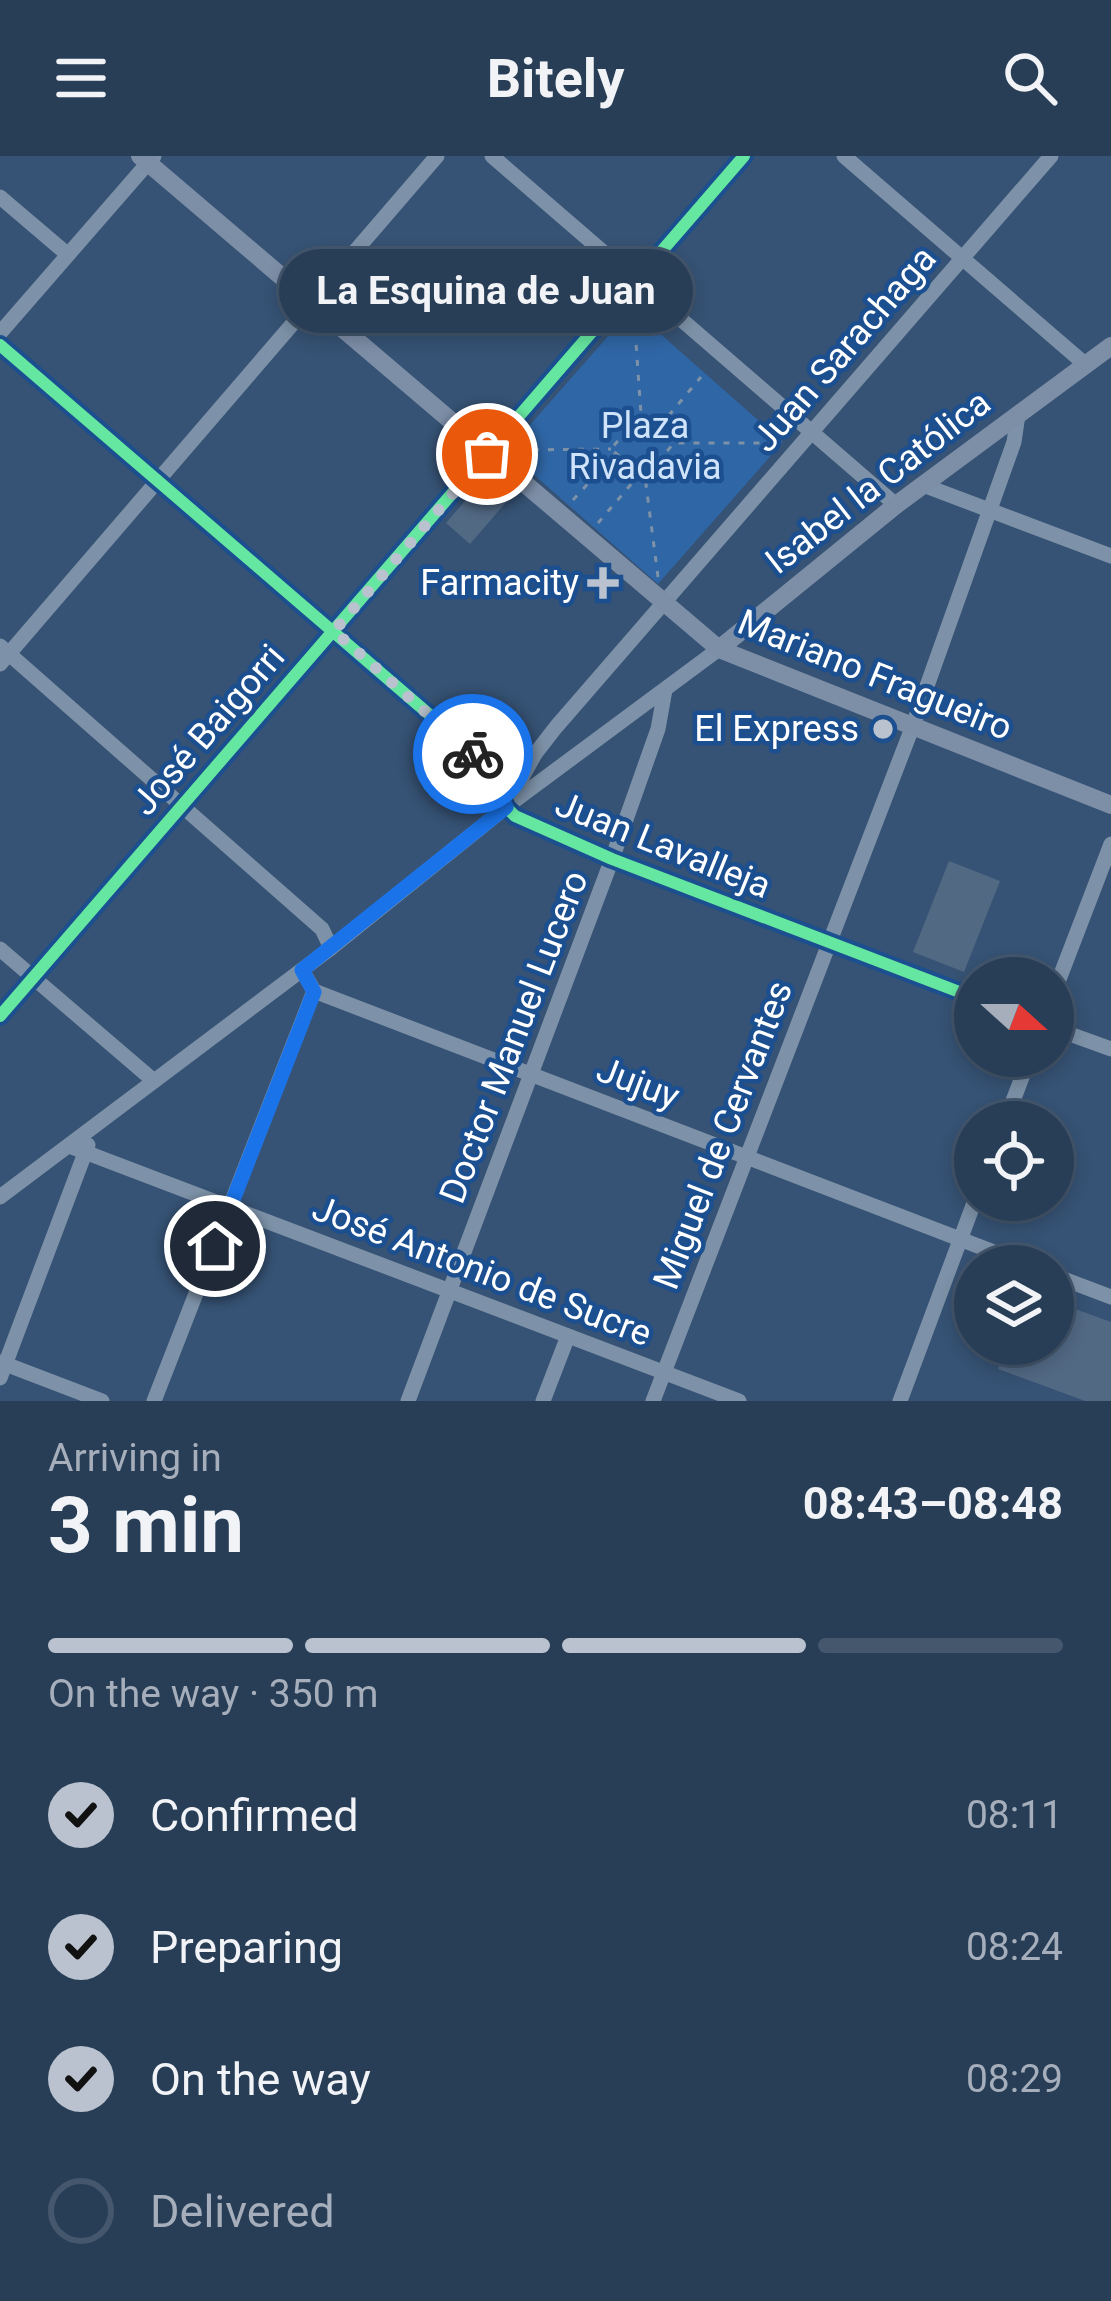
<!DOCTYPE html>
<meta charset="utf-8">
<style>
:root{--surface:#283e57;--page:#344961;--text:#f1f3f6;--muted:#a5aeba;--line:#44576d;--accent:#b9c2ce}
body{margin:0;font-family:Roboto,sans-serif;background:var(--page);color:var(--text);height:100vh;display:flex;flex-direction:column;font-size:45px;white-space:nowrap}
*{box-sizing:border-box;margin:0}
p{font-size:39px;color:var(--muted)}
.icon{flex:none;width:66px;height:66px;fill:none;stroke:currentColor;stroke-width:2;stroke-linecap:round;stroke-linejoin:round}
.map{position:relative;height:1245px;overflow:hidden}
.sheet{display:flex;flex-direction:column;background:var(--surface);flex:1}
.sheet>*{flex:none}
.needle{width:78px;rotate:111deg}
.buttons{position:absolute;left:954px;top:801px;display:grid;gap:24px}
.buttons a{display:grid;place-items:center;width:120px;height:120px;border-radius:50%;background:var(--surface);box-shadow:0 6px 18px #0003,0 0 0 3px var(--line);font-size:60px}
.pin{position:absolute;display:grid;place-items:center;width:102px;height:102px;color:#fff;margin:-51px;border:6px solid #fff;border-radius:50%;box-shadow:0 3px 12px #0007}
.courier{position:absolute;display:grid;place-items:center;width:120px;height:120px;margin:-60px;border:9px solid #1a73e8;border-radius:50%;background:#fff;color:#222;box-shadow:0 3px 15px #0007}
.bubble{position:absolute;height:84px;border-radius:42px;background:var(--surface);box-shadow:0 6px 18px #0003,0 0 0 3px var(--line);font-size:39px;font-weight:700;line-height:84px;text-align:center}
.headline em{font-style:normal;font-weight:700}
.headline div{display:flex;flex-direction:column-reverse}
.headline{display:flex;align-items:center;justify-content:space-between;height:204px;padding:0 48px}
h1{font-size:78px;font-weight:700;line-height:90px}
.bar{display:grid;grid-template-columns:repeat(4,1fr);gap:18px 12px;align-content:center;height:144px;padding:0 48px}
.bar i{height:15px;border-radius:9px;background:var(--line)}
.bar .active{background:var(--accent)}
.bar p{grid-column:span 4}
ol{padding:0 48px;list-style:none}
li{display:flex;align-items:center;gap:36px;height:132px}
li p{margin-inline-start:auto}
li .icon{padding:12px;border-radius:50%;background:var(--accent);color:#111;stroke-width:4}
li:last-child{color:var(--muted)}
li i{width:66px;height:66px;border:6px solid var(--line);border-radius:50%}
header{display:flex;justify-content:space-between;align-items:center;height:156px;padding:0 48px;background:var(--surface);font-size:54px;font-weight:700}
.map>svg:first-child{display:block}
</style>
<header><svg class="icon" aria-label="menu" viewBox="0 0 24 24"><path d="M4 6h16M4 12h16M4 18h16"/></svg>Bitely<svg class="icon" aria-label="search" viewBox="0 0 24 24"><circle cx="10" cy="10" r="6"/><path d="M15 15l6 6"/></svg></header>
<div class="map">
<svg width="1111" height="1245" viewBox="0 0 1111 1245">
<rect width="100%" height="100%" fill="#365274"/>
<polygon fill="#2f66a5" points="632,153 783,286 658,428 507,295"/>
<g fill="#526984">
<polygon points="484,323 508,344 470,388 446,367"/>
<polygon points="949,705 1000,725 964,816 913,796"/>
<polygon points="1053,1145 1111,1166 1111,1245 1085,1245 998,1213 1008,1188 1053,1188"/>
</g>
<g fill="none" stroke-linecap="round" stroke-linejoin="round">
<g stroke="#7d92a8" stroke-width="3" stroke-dasharray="6 9" stroke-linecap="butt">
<polyline points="634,159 641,258"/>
<polyline points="659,271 701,221"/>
<polyline points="518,294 611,293"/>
<polyline points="642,319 611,293 641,258 673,286"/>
<polyline points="573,344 615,298"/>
<polyline points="598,367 639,319"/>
<polyline points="658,421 645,321 674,287 773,287"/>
</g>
<g stroke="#7d92a8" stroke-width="15">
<polyline points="492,0 896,349"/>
<polyline points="844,0 1086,209"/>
<polyline points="0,41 67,98"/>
<polyline points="0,177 154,0"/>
<polyline points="0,189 467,591 495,624 506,651 515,660 612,703 975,842"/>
<polyline points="923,329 1111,400"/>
<polyline points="0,490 322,773 331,792"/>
<polyline points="0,508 437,0"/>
<polyline points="475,595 501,607 535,598"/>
<polyline points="510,643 535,598 556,571 1051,0"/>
<polyline points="0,793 154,925"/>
<polyline points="302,814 314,835 1030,1110"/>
<polyline points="1053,839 1111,688"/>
<polyline points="0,860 744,0"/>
<polyline points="1053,872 1111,893"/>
<polyline points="1005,966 1030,900"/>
<polyline points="69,990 739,1245"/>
<polyline points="0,1041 331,792 506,651 719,493"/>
<polyline points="1053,1119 1111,1141"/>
<polyline points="0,1206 102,1245"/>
<polyline points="0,1222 88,989"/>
<polyline points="154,1245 314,835"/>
<polyline points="408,1245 612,703 658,573 665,534"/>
<polyline points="543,1245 568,1180"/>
<polyline points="653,1245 912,572 1014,286 1018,259"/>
<polyline points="900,1245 975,1044"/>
</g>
<g stroke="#7d8ea7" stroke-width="18">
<polyline points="140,0 719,493 1111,649"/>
<polyline points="719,493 896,349 1111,190"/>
</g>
<defs>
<g id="cycleway">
<polyline points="0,189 467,591 495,624 506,651 515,660 612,703 975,842"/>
<polyline points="0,860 744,0"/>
</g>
</defs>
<use href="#cycleway" stroke="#1b4f8f" stroke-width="20"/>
<use href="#cycleway" stroke="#66e7a1" stroke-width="12"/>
</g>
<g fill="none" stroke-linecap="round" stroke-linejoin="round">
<polyline stroke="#b9c2ce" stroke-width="12" stroke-dasharray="0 21.6" points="473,598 334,475 487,298"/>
<polyline stroke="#1a73e8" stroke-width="15" points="215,1090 314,836 302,814 506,651 495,624 473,598"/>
</g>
<g fill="#b9c2ce" stroke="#1b4f8f" stroke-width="4.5">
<path d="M597 409h12v12h12v12h-12v12h-12v-12h-12v-12h12z"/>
<circle cx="883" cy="573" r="12"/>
</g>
<g text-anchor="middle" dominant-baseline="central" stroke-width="9" stroke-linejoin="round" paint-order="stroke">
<g font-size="36" fill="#fff" stroke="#1b4f8f">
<text transform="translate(844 193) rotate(-49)">Juan Sarachaga</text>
<text transform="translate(878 326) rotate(-38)">Isabel la Católica</text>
<text transform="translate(875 519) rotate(22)">Mariano Fragueiro</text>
<text transform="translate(208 574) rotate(-49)">José Baigorri</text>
<text transform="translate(663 689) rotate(22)">Juan Lavalleja</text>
<text transform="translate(514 881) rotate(-69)">Doctor Manuel Lucero</text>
<text transform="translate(638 927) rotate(21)">Jujuy</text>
<text transform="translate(723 979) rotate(-69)">Miguel de Cervantes</text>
<text transform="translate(482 1115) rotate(21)">José Antonio de Sucre</text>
</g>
<g font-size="36" fill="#cfe3fa" stroke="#1b4f8f">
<text x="645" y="270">Plaza<tspan x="645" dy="41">Rivadavia</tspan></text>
</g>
<g font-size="36" fill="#fff" stroke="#1b4f8f" text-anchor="end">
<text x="579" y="427">Farmacity</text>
<text x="859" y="573">El Express</text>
</g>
</g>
</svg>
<div class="buttons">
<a><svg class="needle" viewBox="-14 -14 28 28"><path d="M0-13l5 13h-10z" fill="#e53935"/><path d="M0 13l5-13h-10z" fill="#a5aeba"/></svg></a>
<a><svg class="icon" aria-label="locate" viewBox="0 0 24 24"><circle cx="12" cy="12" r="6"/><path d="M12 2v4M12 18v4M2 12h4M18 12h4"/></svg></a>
<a><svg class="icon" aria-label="layers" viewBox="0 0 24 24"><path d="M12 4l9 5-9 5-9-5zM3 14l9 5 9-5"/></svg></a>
</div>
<div class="pin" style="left:487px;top:298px;background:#ea580c"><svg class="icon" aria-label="bag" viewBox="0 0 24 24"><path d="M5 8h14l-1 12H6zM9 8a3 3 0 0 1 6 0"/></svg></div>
<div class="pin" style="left:215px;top:1090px;background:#1f2937"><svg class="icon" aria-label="home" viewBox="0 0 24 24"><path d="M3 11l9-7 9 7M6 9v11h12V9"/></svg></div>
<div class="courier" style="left:473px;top:598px"><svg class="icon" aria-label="bike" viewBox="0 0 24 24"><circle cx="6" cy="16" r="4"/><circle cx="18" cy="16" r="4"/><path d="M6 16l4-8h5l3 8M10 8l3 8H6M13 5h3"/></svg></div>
<div class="bubble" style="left:279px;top:93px;width:414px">La Esquina de Juan</div>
</div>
<section class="sheet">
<div class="headline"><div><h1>3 min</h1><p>Arriving in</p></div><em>08:43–08:48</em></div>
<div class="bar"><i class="active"></i><i class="active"></i><i class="active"></i><i></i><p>On the way · 350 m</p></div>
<ol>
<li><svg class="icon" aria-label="check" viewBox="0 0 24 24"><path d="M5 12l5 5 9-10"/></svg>Confirmed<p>08:11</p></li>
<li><svg class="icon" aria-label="check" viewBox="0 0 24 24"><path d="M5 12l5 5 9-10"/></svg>Preparing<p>08:24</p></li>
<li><svg class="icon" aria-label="check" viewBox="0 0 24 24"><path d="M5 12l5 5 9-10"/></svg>On the way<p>08:29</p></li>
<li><i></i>Delivered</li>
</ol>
</section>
